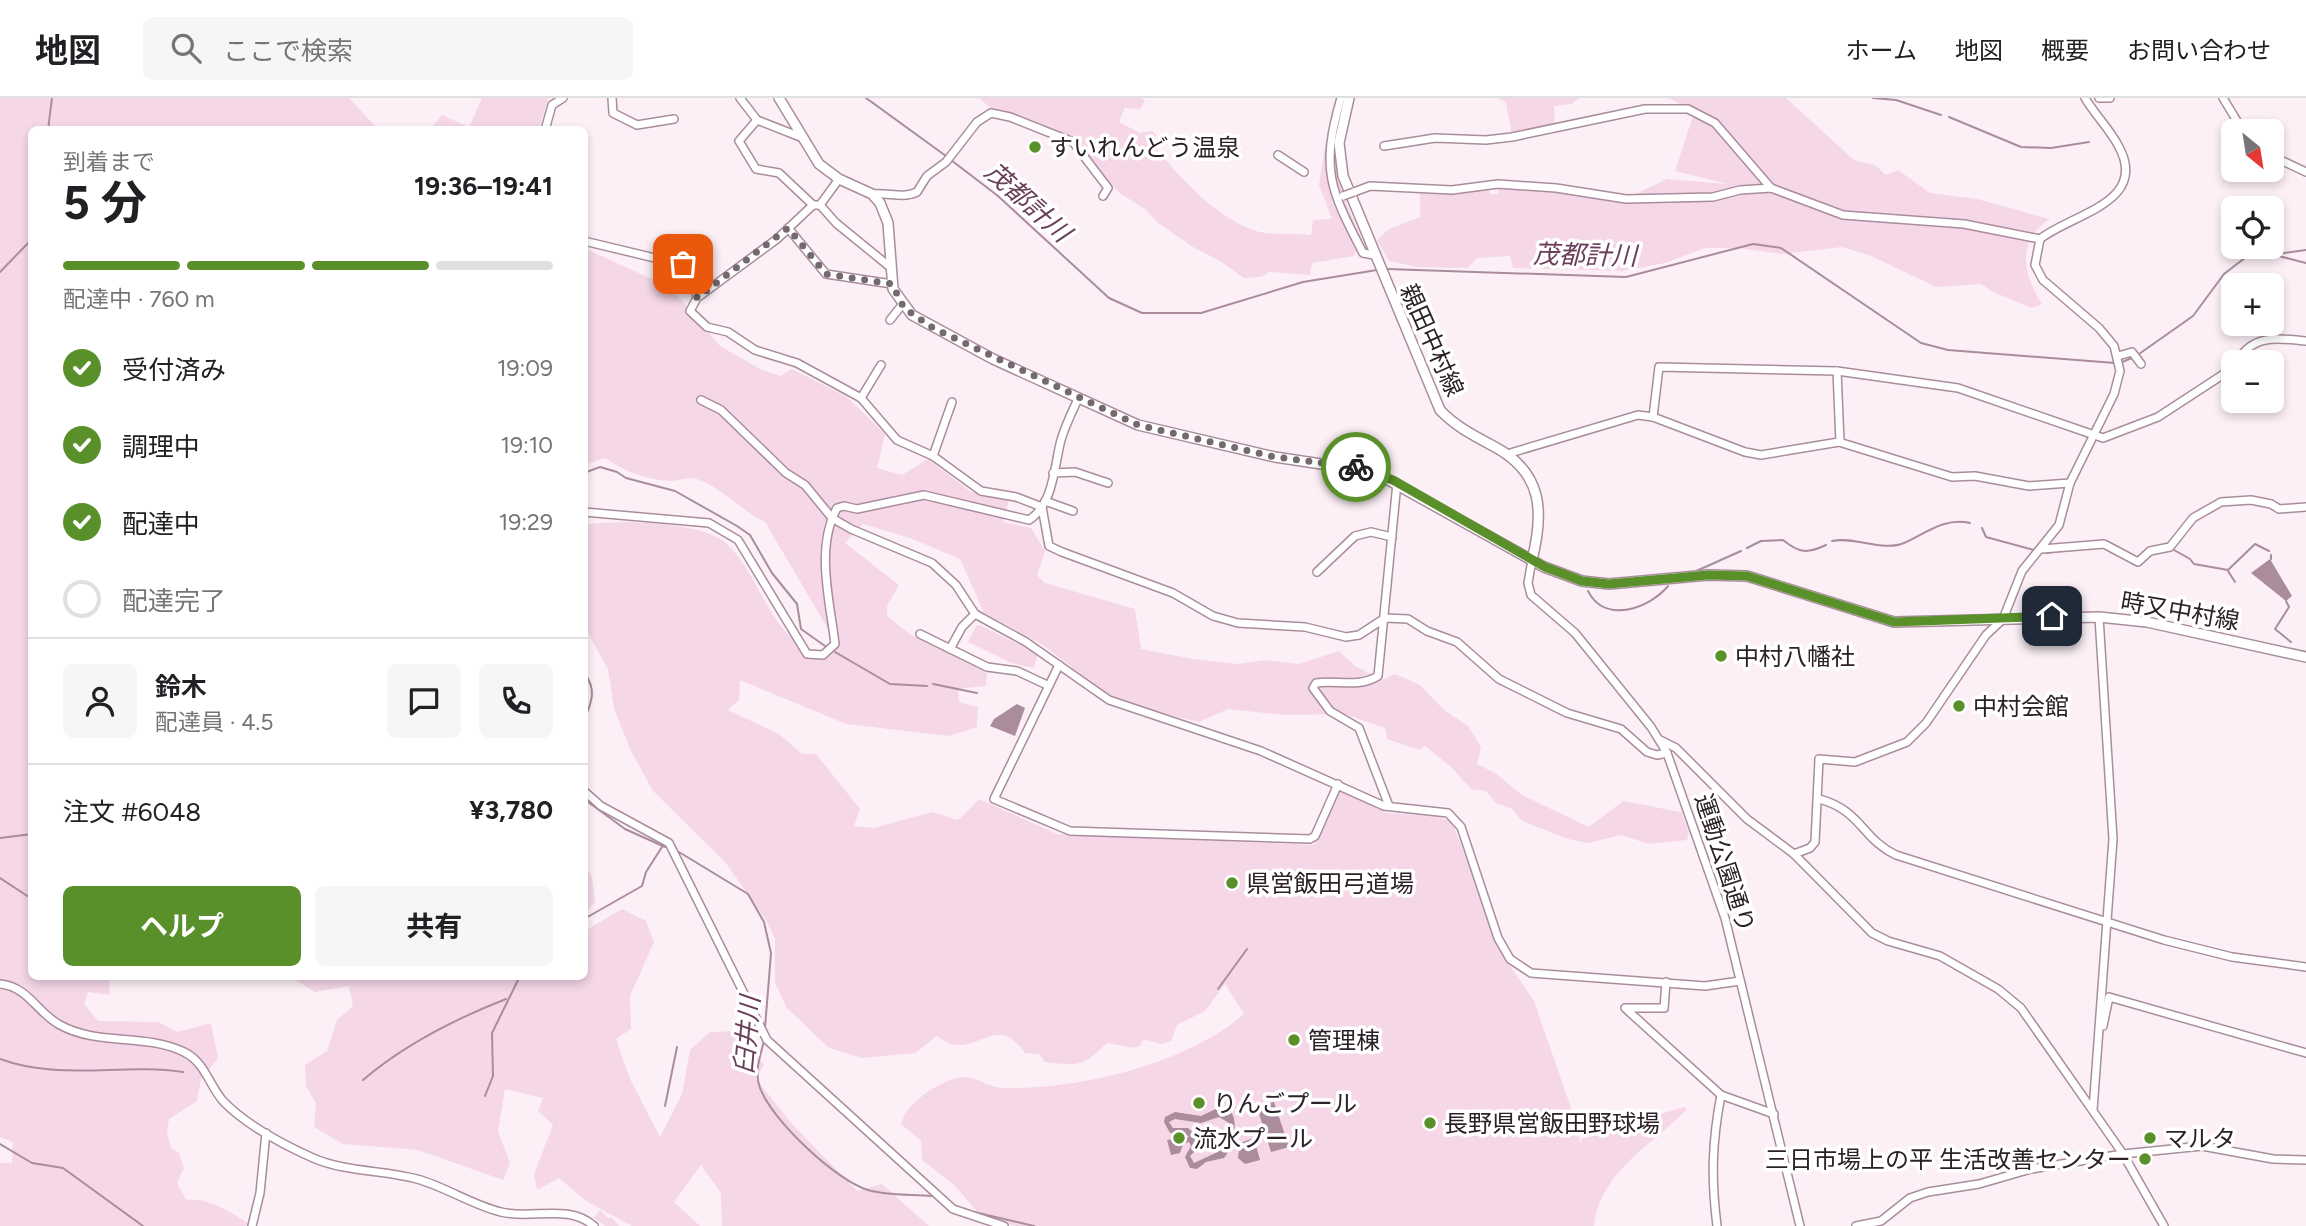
<!DOCTYPE html>
<html lang="ja">
<meta charset="utf-8">
<style>
:root{--surface:#fff;--page:#f6f6f6;--text:#202124;--muted:#757577;--line:#e0e0e0;--accent:#5a902a}
body{margin:0;font-family:Figtree,"Noto Sans JP",sans-serif;background:var(--page);color:var(--text);height:100vh;display:flex;flex-direction:column;font-size:26px;white-space:nowrap}
*{box-sizing:border-box;margin:0}
p{font-size:23px;color:var(--muted)}
.icon{flex:none;width:38px;height:38px;fill:none;stroke:currentColor;stroke-width:2;stroke-linecap:round;stroke-linejoin:round}
.map{position:relative;flex:1;overflow:hidden}
.panel{position:absolute;left:28px;top:28px;width:560px;height:854px;display:flex;flex-direction:column;background:var(--surface);border-radius:10px;box-shadow:0 4px 10px #0003}
.panel>*{flex:none}
.needle{width:46px;rotate:150deg}
.fabs{position:absolute;left:2221px;top:21px;display:grid;gap:14px}
.fabs a{display:grid;place-items:center;width:63px;height:63px;border-radius:10px;background:var(--surface);box-shadow:0 4px 10px #0003;font-size:35px}
.pin{position:absolute;display:grid;place-items:center;width:60px;height:60px;color:#fff;margin:-30px;border-radius:14px;box-shadow:0 4px 10px #0006}
.courier{position:absolute;display:grid;place-items:center;width:70px;height:70px;margin:-35px;border:5px solid #5a902a;border-radius:50%;background:#fff;color:#222;box-shadow:0 2px 9px #0007}
.overview em{font-style:normal;font-weight:700}
.overview div{display:flex;flex-direction:column-reverse}
.overview{display:flex;align-items:center;justify-content:space-between;height:119px;padding:0 35px}
h1{font-size:46px;font-weight:700;line-height:52px}
.bar{display:grid;grid-template-columns:repeat(4,1fr);gap:10px 7px;align-content:center;height:84px;padding:0 35px}
.bar i{height:9px;border-radius:5px;background:var(--line)}
.bar .on{background:var(--accent)}
.bar p{grid-column:span 4}
.line{display:flex;align-items:center;gap:18px;padding:0 35px;border-top:2px solid var(--line)}
.line div{flex:1}
.round{display:grid;place-items:center;flex:none;width:74px;height:74px;border-radius:10px;background:var(--page)}
ol{padding:0 35px;list-style:none}
li{display:flex;align-items:center;gap:21px;height:77px}
li p{margin-inline-start:auto}
li .icon{padding:7px;border-radius:50%;background:var(--accent);color:#fff;stroke-width:4}
li:last-child{color:var(--muted)}
li i{width:38px;height:38px;border:4px solid var(--line);border-radius:50%}
.cta{display:flex;gap:14px;margin-top:auto;padding:14px 35px}
.cta a{flex:1;height:80px;border-radius:10px;background:var(--accent);color:#fff;font-size:28px;font-weight:700;line-height:80px;text-align:center}
.cta a+a{background:var(--page);color:var(--text)}
header{display:flex;align-items:center;gap:42px;box-sizing:border-box;height:98px;padding:0 35px;background:var(--surface);border-bottom:2px solid var(--line)}
header strong{font-size:33px}
nav{display:flex;gap:38px;margin-inline-start:auto;font-size:24px}
.search{width:490px;height:63px;background:var(--page);display:flex;align-items:center;gap:18px;box-sizing:border-box;padding:0 24px;border-radius:10px;color:var(--muted);font-size:26px}
.map>svg:first-child{display:block}
</style>
<header>
<strong>地図</strong>
<div class="search"><svg class="icon" aria-label="search" viewBox="0 0 24 24"><circle cx="10" cy="10" r="6"/><path d="M15 15l6 6"/></svg>ここで検索</div>
<nav><a>ホーム</a><a>地図</a><a>概要</a><a>お問い合わせ</a></nav>
</header>
<div class="map">
<svg width="2306" height="1128" viewBox="0 0 2306 1128">
<rect width="100%" height="100%" fill="#fcf0f6"/>
<g fill="#f5d7e8">
<path d="M0 0H349L378 31 32 32V878L120 879 109 882 110 897 88 894 84 906 98 923 158 924 178 934 211 925 218 960 201 981 197 1003 169 1021 167 1035 171 1050 179 1055 184 1070 177 1085 186 1102C207 1099 230 1114 248 1125L246 1128H0V1065H12L13 1044 0 1039Z"/>
<polygon points="482,0 548,0 539,31 430,31 442,17 469,29"/>
<path d="M979 0H1142L1145 3 1140 11 1125 10 1119 24 1140 35 1152 33 1156 37 1152 45C1177 77 1216 120 1256 133 1272 138 1294 135 1311 137L1313 122 1332 121 1319 87 1326 42 1334 51 1346 104 1361 140 1354 158 1312 165 1310 177 1269 174 1261 179 1244 180 1220 163 1193 149 1157 124 1145 111 1118 94 1075 43 1016 17 993 12Z"/>
<polygon points="1497,0 1579,0 1572,6 1554,8 1555,29 1512,39 1506,4"/>
<path d="M1669 0H1786L1854 62 1875 67 1886 77 1898 72 1930 95 1977 101 2049 121C2016 146 2023 175 2042 206L2032 210 1993 194 1981 186 1936 189 1869 157 1842 149 1782 156 1739 150H1705L1665 165 1622 173 1513 170 1510 158 1477 160 1467 170 1418 169 1389 163 1377 142 1389 131 1420 119V92H1452L1489 87 1490 96H1498V86L1551 89 1625 101 1667 81 1728 86 1675 73 1693 18 1712 27 1744 65 1746 62 1715 25Z"/>
<path d="M584 150 671 190 720 248 760 271 780 278 792 271 847 299 885 336 877 370 902 377 928 361 971 394 1009 402 1003 424 1031 430 1045 453 1037 477 1045 485 1135 511 1141 551 1193 561 1238 566 1267 562 1299 566 1339 553 1355 568 1382 582 1395 576 1420 587 1444 612 1468 628 1481 649 1477 666 1495 675 1522 697 1589 729 1623 703 1681 714 1689 734 1687 742 1649 746 1621 737 1588 745 1568 741 1522 723 1512 711 1496 705 1486 693 1471 691 1451 669 1425 648 1419 652 1387 641 1385 630 1345 616 1284 617 1228 611 1199 624 1135 609 1110 599 1043 547 984 515 960 461 910 440 863 426 845 445 899 487 887 508V518L911 537 987 575 986 588 958 591 959 604 978 609 977 629 949 638 846 626 740 582 739 602 728 612 779 636 802 656H816L860 711 854 728 874 730 932 714 958 722 979 701 1057 736 1314 747 1340 691 1387 715 1435 718 1452 724 1505 860 1534 903 1579 1033 1580 1046 1583 1039 1684 1009 1687 1011C1653 1047 1601 1072 1594 1128H1016L982 1119 954 1087 922 1062 921 1043 901 1026C907 1004 935 987 956 980 973 975 986 989 1002 990 1078 992 1187 966 1244 916L1225 886 1205 913 1177 927 1171 943 1161 946 1143 941 1141 947 1134 950 1107 945C1082 969 1079 968 1045 964L1039 956 1025 955C997 916 983 953 951 946 947 945 941 941 937 938L915 955 862 960 829 950 787 910 775 885V841L766 822 725 764 653 693 630 651 614 610 608 571 585 530V427C615 421 696 424 722 442 760 470 772 552 823 553L832 545 831 536 765 424C740 412 723 390 697 381 688 378 679 383 670 383 646 382 624 373 605 360L585 367Z"/>
<polygon points="980,527 1038,556 1034,570 1012,565 968,544 976,528"/>
<polygon points="584,767 592,779 595,805 585,815"/>
<polygon points="622,811 646,823 654,844 630,898 631,931 616,941 630,981 660,1039 682,996 690,952 710,934 739,933 764,967 756,981 793,1027 857,1093 882,1086 929,1128 722,1128 721,1095 701,1067 674,1104 700,1128 632,1128 586,1103 559,1080 537,1092 534,1076 553,1027 538,1013 543,1000 505,991 498,1033 510,1065 503,1082 418,1052 343,1046 314,1029 316,1005 306,988 305,967 327,953 337,922 353,908 349,888 315,894 291,879 584,878 585,833"/>
<polygon points="600,1112 609,1121 611,1119 619,1128 605,1128 594,1120"/>
</g>
<g fill="#aa8c9d" fill-rule="evenodd">
<polygon points="2270,461 2292,498 2286,503 2251,475"/>
<polygon points="1017,606 1025,610 1015,638 990,628 994,621"/>
<polygon points="1274,1004 1289,1049 1271,1054 1257,1009"/>
<path d="M1220 1009 1231 1014C1239 1025 1233 1050 1224 1060L1206 1064 1197 1071 1190 1070 1185 1059 1191 1048 1189 1044 1183 1046 1180 1055 1171 1057 1167 1042 1189 1039 1183 1034 1170 1035 1164 1024 1165 1019 1175 1014 1201 1018ZM1219 1019 1229 1025 1223 1036 1224 1051 1194 1065 1190 1058 1195 1053 1198 1039 1188 1030H1173L1169 1024 1175 1021 1201 1025Z"/>
<polygon points="1254,1040 1260,1062 1245,1066 1238,1060 1240,1045"/>
</g>
<g fill="none" stroke-linecap="round" stroke-linejoin="round">
<g stroke="#aa8c9d" stroke-width="2">
<polyline points="866,0 946,58"/>
<polyline points="1873,0 1896,2 1941,17"/>
<polyline points="1949,19 2021,49 2051,50 2089,44"/>
<polyline points="48,32 52,0"/>
<polyline points="951,62 998,98 1109,200 1142,215 1201,215 1303,184 1377,172"/>
<polyline points="2276,156 2306,152"/>
<polyline points="1387,171 1626,179 1753,146 1781,150 1921,245 1948,252 2115,265"/>
<polyline points="0,174 32,141"/>
<polyline points="2139,256 2193,218 2224,176 2250,156 2263,154 2306,165"/>
<polyline points="2120,265 2134,259"/>
<polyline points="584,375 600,369 617,374 626,380 675,393 737,428 750,437 772,475 797,506 801,531 825,548"/>
<polyline points="1982,430 1986,439 2034,452"/>
<path d="M1832 443C1854 438 1883 454 1904 445 1925 436 1944 419 1970 425"/>
<path d="M1747 450 1761 443 1783 442C1799 455 1807 456 1826 447"/>
<polyline points="2169,452 2180,442"/>
<polyline points="2174,452 2190,461 2194,466 2228,472 2255,446 2269,453"/>
<polyline points="2047,455 2068,452"/>
<polyline points="2271,457 2271,461"/>
<polyline points="2137,467 2146,462"/>
<polyline points="2228,473 2235,484"/>
<polyline points="1694,474 1741,453"/>
<path d="M1588 493C1605 527 1650 510 1668 488"/>
<polyline points="2286,503 2289,509 2275,531 2291,544"/>
<polyline points="835,554 890,586 927,588"/>
<path d="M584 575C597 591 592 604 584 622"/>
<polyline points="933,586 977,595"/>
<polyline points="584,701 625,731 665,749"/>
<polyline points="0,740 32,736"/>
<polyline points="679,754 748,796 764,824 771,855 765,930"/>
<polyline points="0,780 32,801"/>
<polyline points="584,821 642,788 646,774 662,749"/>
<polyline points="1218,891 1247,851"/>
<path d="M764 943C760 959 754 974 760 990 772 1022 835 1082 868 1092 888 1098 912 1096 932 1098"/>
<path d="M0 961C59 983 122 965 183 974"/>
<path d="M363 982C405 946 455 921 506 901"/>
<polyline points="485,998 493,978 492,935 520,878"/>
<polyline points="665,1008 677,949"/>
<polyline points="0,1046 32,1065 63,1070 143,1128"/>
<polyline points="974,1114 1034,1128"/>
</g>
<defs>
<g id="minor">
<polyline points="612,0 613,15 637,27 674,21"/>
<polyline points="740,0 757,22 803,40"/>
<path d="M1341 0C1320 72 1330 91 1363 155L1374 157"/>
<polyline points="2099,0 2110,0"/>
<polyline points="2223,0 2243,33"/>
<polyline points="757,22 739,43 756,71 779,75 813,107"/>
<polyline points="545,32 552,7 563,0"/>
<polyline points="1384,48 1435,40 1486,42 1512,39 1645,11 1688,11 1715,25 1771,90"/>
<polyline points="1278,57 1304,74"/>
<polyline points="2272,58 2306,74"/>
<polyline points="839,81 820,107 813,107 777,141 697,200 690,213 707,229 728,234 755,252 797,265 861,300 897,342 933,358 981,393 1016,399 1042,409 1049,448 1062,454 1173,495 1213,518 1238,525 1305,529 1346,539 1359,537 1385,520 1408,521 1427,533 1457,544 1499,581 1567,615 1621,631 1647,654 1657,657 1667,655"/>
<polyline points="1354,94 1370,88 1452,92 1498,86 1556,90 1626,101 1713,99 1740,92 1771,90 1843,117 1964,126 2040,141"/>
<path d="M872 96C888 94 903 101 917 94L927 78 946 64 977 24 991 15 1010 19 1073 44 1108 90 1103 98"/>
<polyline points="820,107 836,125 890,169"/>
<polyline points="788,130 826,176 892,186"/>
<polyline points="584,143 688,168 694,178 697,200"/>
<polyline points="890,222 902,207"/>
<polyline points="2118,258 2132,254 2141,266"/>
<path d="M2237 264C2252 236 2278 240 2306 243"/>
<polyline points="1837,273 1840,344"/>
<polyline points="861,300 881,267"/>
<polyline points="701,302 721,312 786,375 805,387 832,420 851,431 932,465 956,487 975,516 1026,544 1109,602 1261,653 1384,708 1448,715 1461,729 1498,840 1510,861 1531,875 1705,888 1740,883"/>
<polyline points="1653,319 1659,269 1837,273 1958,290 2103,340 2158,319 2233,270"/>
<polyline points="1507,356 1638,317 1653,319 1745,354 1761,357 1839,344 1952,379 1975,378 2029,388 2070,385"/>
<polyline points="933,358 952,304"/>
<polyline points="1053,375 1075,374 1108,385"/>
<polyline points="1045,403 1073,413"/>
<path d="M584 414 709 425 738 442 807 556 823 557 835 546C830 503 815 450 837 410L844 408 857 411 924 397 1029 422C1054 406 1054 368 1061 342 1065 328 1072 314 1078 301"/>
<polyline points="2042,451 2104,446 2138,464 2150,453 2170,449 2193,420 2221,404 2251,402 2271,406 2279,411 2306,409"/>
<polyline points="1532,462 1528,485 1531,497 1575,535 1651,629 1667,655 1725,820 1800,1128"/>
<polyline points="1317,474 1355,438 1371,434 1392,439"/>
<polyline points="920,536 987,569 1017,573 1047,587"/>
<polyline points="950,551 962,529 975,516"/>
<polyline points="1059,567 994,701 1070,733 1310,741 1315,738 1338,686"/>
<polyline points="1660,642 1676,650 1747,721 1794,756 1872,835 1888,843 1940,858 1998,891 2021,910 2123,1056 2164,1128"/>
<polyline points="584,693 601,708 669,745 767,942 953,1111 1004,1128"/>
<path d="M1819 701C1861 712 1862 741 1896 757L2164 842 2232 859 2306 869"/>
<path d="M1389 708 1359 630 1330 613 1313 590 1316 585C1337 582 1359 590 1378 578L1397 385"/>
<path d="M1794 756 1810 750 1815 744 1819 661 1855 664 1907 644 1926 625 1986 537 2003 521 2022 473 2059 427 2070 385 2114 296 2120 273 2114 248 2099 230 2043 182 2035 167 2040 141C2071 116 2149 105 2119 49 2110 31 2095 17 2085 0"/>
<polyline points="1666,884 1664,910 1625,910 1721,997 1774,1016"/>
<path d="M0 886C29 889 36 914 60 927 98 948 145 935 184 954 205 964 209 987 223 1003 247 1028 282 1046 313 1060 345 1074 384 1072 417 1081 446 1089 472 1107 501 1114 532 1122 568 1105 594 1128"/>
<polyline points="2103,928 2109,899 2306,955"/>
<polyline points="2093,1012 2113,741 2099,519"/>
<polyline points="252,1128 260,1095 266,1035"/>
<path d="M1717 1128C1711 1080 1712 1044 1721 997"/>
<polyline points="1856,1128 1881,1123 1910,1100 1928,1094 1979,1086 2031,1071 2123,1056 2202,1048 2273,1061 2306,1062"/>
</g>
<g id="major">
<polyline points="779,0 819,66 839,81 872,96 880,105 888,125 893,191 912,217 993,261 1138,327 1275,359 1374,374 1544,469 1582,483 1609,486 1708,477 1747,478 1894,524 2099,519 2147,524 2306,559"/>
<path d="M1349 0 1339 45 1343 78 1440 312C1456 329 1475 338 1495 349 1543 375 1544 414 1532 462"/>
</g>
</defs>
<use href="#minor" stroke="#a98d9d" stroke-width="10"/>
<use href="#major" stroke="#a98d9d" stroke-width="12"/>
<use href="#minor" stroke="#fff" stroke-width="7"/>
<use href="#major" stroke="#fff" stroke-width="9"/>
<defs>
<polyline id="minor-bridge" points="1343,98 1354,94"/>
</defs>
<use href="#minor-bridge" stroke="#a98d9d" stroke-width="10" stroke-linecap="butt"/>
<use href="#minor-bridge" stroke="#fff" stroke-width="7"/>
</g>
<g fill="none" stroke-linecap="round" stroke-linejoin="round">
<polyline stroke="#756970" stroke-width="7" stroke-dasharray="0 12.6" points="683,166 694,178 697,200 788,130 826,176 892,186 904,210 933,230 1138,327 1275,359 1356,369"/>
<polyline stroke="#5a902a" stroke-width="9" points="1356,369 1393,382 1545,469 1582,483 1609,486 1708,477 1747,478 1894,524 2052,518"/>
</g>
<g fill="#5a902a" stroke="#fff" stroke-width="2.5">
<circle cx="1035" cy="49" r="7"/>
<circle cx="1721" cy="558" r="7"/>
<circle cx="1959" cy="608" r="7"/>
<circle cx="1232" cy="785" r="7"/>
<circle cx="1294" cy="942" r="7"/>
<circle cx="1199" cy="1005" r="7"/>
<circle cx="1430" cy="1025" r="7"/>
<circle cx="1179" cy="1040" r="7"/>
<circle cx="2150" cy="1040" r="7"/>
<circle cx="2145" cy="1061" r="7"/>
</g>
<g text-anchor="middle" dominant-baseline="central" stroke-width="7" stroke-linejoin="round" paint-order="stroke">
<g font-size="24" fill="#2c2128" stroke="#fff" text-anchor="start">
<text x="1049" y="49">すいれんどう温泉</text>
<text x="1735" y="558">中村八幡社</text>
<text x="1973" y="608">中村会館</text>
<text x="1246" y="785">県営飯田弓道場</text>
<text x="1308" y="942">管理棟</text>
<text x="1213" y="1005">りんごプール</text>
<text x="1444" y="1025">長野県営飯田野球場</text>
<text x="1193" y="1040">流水プール</text>
<text x="2164" y="1040">マルタ</text>
<text x="2131" y="1061" text-anchor="end">三日市場上の平 生活改善センター</text>
</g>
<g font-size="24" fill="#2c2128" stroke="#fff">
<text transform="translate(1432 242) rotate(66)">親田中村線</text>
<text transform="translate(2180 513) rotate(10)">時又中村線</text>
<text transform="translate(1725 765) rotate(72)">運動公園通り</text>
</g>
<g font-size="26" font-style="italic" fill="#6a3e59" stroke="#fff">
<text transform="translate(1028 104) rotate(42)">茂都計川</text>
<text transform="translate(1585 157) rotate(1)">茂都計川</text>
<text transform="translate(747 937) rotate(-85)">臼井川</text>
</g>
</g>
</svg>
<div class="fabs">
<a><svg class="needle" viewBox="-14 -14 28 28"><path d="M0-13l5 13h-10z" fill="#e53935"/><path d="M0 13l5-13h-10z" fill="#757577"/></svg></a>
<a><svg class="icon" aria-label="locate" viewBox="0 0 24 24"><circle cx="12" cy="12" r="6"/><path d="M12 2v4M12 18v4M2 12h4M18 12h4"/></svg></a>
<a>+</a>
<a>−</a>
</div>
<div class="pin" style="left:683px;top:166px;background:#ea580c"><svg class="icon" aria-label="bag" viewBox="0 0 24 24"><path d="M5 8h14l-1 12H6zM9 8a3 3 0 0 1 6 0"/></svg></div>
<div class="pin" style="left:2052px;top:518px;background:#1f2937"><svg class="icon" aria-label="home" viewBox="0 0 24 24"><path d="M3 11l9-7 9 7M6 9v11h12V9"/></svg></div>
<div class="courier" style="left:1356px;top:369px"><svg class="icon" aria-label="bike" viewBox="0 0 24 24"><circle cx="6" cy="16" r="4"/><circle cx="18" cy="16" r="4"/><path d="M6 16l4-8h5l3 8M10 8l3 8H6M13 5h3"/></svg></div>
<section class="panel">
<div class="overview"><div><h1>5 分</h1><p>到着まで</p></div><em>19:36–19:41</em></div>
<div class="bar"><i class="on"></i><i class="on"></i><i class="on"></i><i></i><p>配達中 · 760 m</p></div>
<ol>
<li><svg class="icon" aria-label="check" viewBox="0 0 24 24"><path d="M5 12l5 5 9-10"/></svg>受付済み<p>19:09</p></li>
<li><svg class="icon" aria-label="check" viewBox="0 0 24 24"><path d="M5 12l5 5 9-10"/></svg>調理中<p>19:10</p></li>
<li><svg class="icon" aria-label="check" viewBox="0 0 24 24"><path d="M5 12l5 5 9-10"/></svg>配達中<p>19:29</p></li>
<li><i></i>配達完了</li>
</ol>
<div class="line" style="height:126px"><a class="round"><svg class="icon" aria-label="person" viewBox="0 0 24 24"><circle cx="12" cy="8" r="4"/><path d="M4 21q1-7 8-7t8 7"/></svg></a><div><b>鈴木</b><p>配達員 · 4.5</p></div><a class="round"><svg class="icon" aria-label="chat" viewBox="0 0 24 24"><path d="M4 5h16v11H9l-5 4z"/></svg></a><a class="round"><svg class="icon" aria-label="phone" viewBox="0 0 24 24"><path d="M5 4h4l2 5-3 2q2 4 5 5l2-3 5 2v4C11 20 4 13 5 4z"/></svg></a></div>
<div class="line" style="height:91px"><div>注文 #6048</div><b>¥3,780</b></div>
<div class="cta"><a>ヘルプ</a><a>共有</a></div>
</section>
</div>
